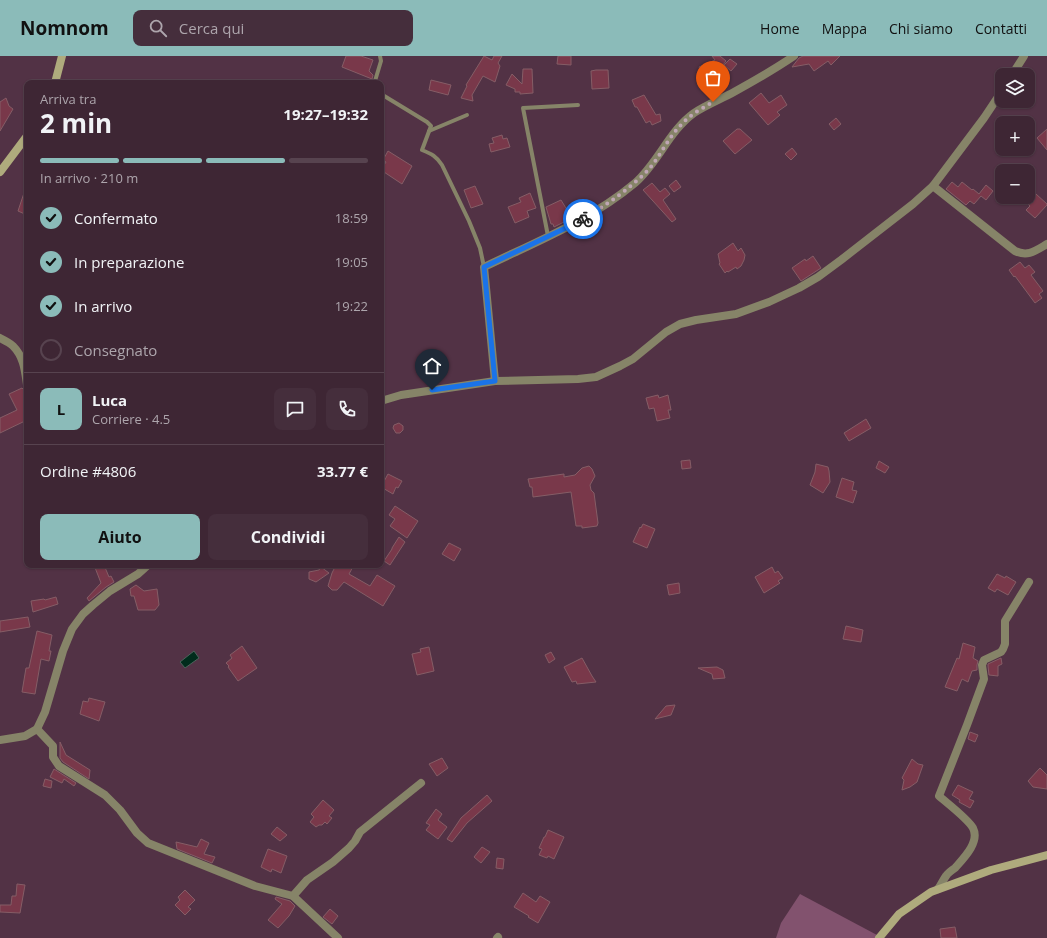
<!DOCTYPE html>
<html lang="it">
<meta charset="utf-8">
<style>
:root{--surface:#3e2634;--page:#452e3c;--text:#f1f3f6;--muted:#ada5ac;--line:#57434f;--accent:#8bbbb9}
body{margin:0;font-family:"Open Sans",sans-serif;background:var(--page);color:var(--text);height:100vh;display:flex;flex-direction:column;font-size:15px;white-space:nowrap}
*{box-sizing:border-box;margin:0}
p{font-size:13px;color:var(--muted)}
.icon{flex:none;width:22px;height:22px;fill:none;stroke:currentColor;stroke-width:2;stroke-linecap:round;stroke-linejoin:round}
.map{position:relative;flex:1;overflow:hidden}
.details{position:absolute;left:24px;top:24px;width:360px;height:488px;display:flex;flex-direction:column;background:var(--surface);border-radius:8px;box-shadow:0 1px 3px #0004,0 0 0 1px var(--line)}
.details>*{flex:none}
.controls{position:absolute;left:995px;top:12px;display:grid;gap:8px}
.controls a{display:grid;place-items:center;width:40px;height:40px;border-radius:8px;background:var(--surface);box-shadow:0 1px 3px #0004,0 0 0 1px var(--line);font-size:20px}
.pin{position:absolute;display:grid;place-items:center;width:34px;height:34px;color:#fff;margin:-41px -17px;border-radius:50% 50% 50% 0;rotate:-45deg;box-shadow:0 0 4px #0007}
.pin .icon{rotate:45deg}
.courier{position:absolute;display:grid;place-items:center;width:40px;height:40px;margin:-20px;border:3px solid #1a73e8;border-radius:50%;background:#fff;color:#222;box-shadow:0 1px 5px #0007}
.overview em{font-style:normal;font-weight:700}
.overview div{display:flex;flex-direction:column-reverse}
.overview{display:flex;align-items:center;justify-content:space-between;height:68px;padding:0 16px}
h1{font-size:26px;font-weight:700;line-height:30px}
.bar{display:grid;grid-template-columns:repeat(4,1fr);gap:6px 4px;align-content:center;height:48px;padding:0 16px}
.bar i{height:5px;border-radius:3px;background:var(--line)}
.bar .current{background:var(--accent)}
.bar p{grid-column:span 4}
.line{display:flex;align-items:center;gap:10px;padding:0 16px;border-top:1px solid var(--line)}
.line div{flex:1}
.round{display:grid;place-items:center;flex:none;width:42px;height:42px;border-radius:8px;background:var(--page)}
ol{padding:0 16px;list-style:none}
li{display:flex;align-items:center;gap:12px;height:44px}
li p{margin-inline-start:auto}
li .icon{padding:4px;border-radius:50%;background:var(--accent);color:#111;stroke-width:4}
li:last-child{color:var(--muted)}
li i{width:22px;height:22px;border:2px solid var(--line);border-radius:50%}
.button{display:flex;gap:8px;margin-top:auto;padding:8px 16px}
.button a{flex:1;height:46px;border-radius:8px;background:var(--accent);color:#111;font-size:16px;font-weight:700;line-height:46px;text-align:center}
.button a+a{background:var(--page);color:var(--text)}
header{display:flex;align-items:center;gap:24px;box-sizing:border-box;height:56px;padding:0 20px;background:var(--accent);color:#111}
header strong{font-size:19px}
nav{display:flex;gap:22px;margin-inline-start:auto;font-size:14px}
.search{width:280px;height:36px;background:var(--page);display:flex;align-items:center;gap:10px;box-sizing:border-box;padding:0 14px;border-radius:8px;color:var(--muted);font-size:15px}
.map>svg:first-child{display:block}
</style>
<header>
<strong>Nomnom</strong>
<div class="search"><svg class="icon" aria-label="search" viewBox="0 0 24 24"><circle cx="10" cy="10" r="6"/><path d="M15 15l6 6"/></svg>Cerca qui</div>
<nav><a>Home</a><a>Mappa</a><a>Chi siamo</a><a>Contatti</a></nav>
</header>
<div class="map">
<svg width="1047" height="882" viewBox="0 0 1047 882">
<rect width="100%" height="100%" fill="#523245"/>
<polygon fill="#82526e" points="800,838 877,879 876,882 776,882 781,867"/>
<polygon fill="#002c1c" stroke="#4b635b" points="194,595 199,602 185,612 180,606"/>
<g fill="#79384a" stroke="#855d66">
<polygon points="346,0 361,0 373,4 369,15 373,19 372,23 342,11"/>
<polygon points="484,0 492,4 494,0 502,0 498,7 500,10 495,26 483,20 472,39 473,45 461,42 467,30 466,29"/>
<polygon points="558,0 571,0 571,9 557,8"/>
<polygon points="712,0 720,0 726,5 711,24 710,35 705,37 700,29 702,28 697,17 701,15 699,11 715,4"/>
<polygon points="803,0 840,0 831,9 828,5 814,15 809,8 792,11 799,2"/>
<polygon points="730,3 737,8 731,15 724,9"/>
<polygon points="523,13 532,13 533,37 520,38 520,36 515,36 515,33 506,29 512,18 522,28"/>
<polygon points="596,14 608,14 609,32 592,33 591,15"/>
<polygon points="431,24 451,29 448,39 429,34"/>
<polygon points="761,37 769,47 781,39 787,49 777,56 780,59 768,69 749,47"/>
<polygon points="644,39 656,59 660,58 661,65 652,69 650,65 646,67 637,51 635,51 632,44"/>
<polygon points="6,42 9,50 13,53 0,75 0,46"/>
<polygon points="836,62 841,68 834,74 829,68"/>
<polygon points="737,73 740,73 752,84 735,98 723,85"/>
<polygon points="1047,73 1047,94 1037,82"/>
<polygon points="502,79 503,83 507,82 510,91 491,96 489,88 494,87 492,82"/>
<polygon points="792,92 797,98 791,104 785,98"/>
<polygon points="388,95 412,110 402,128 381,114 386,106 383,104"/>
<polygon points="676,124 681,131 674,136 669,130"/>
<polygon points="952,126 958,131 962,126 972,134 973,133 979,138 986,129 993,135 986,144 981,140 974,148 970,145 966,149 946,133"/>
<polygon points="652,127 660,136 665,132 670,138 663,144 676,163 672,166 643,134"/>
<polygon points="475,130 483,148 471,152 464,134"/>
<polygon points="26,131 27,131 27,159 18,155"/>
<polygon points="530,137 536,152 527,155 529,161 515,167 508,151 521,146 519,142"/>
<polygon points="1036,138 1047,148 1047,149 1035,162 1026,154 1030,150 1026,146 1032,139 1033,141"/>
<polygon points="561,144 572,162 554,171 553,168 551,168 546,151"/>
<polygon points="733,187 738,195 741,192 745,199 744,204 741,210 737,213 736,211 728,216 727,215 725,217 719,208 720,207 718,198"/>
<polygon points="813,200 821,212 801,225 792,212 805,203 806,205"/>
<polygon points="1020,206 1025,212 1029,209 1035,216 1031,219 1043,235 1039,238 1042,242 1035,247 1015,220 1014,221 1009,214"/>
<polygon points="22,332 24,334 27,351 27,364 0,377 0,362 17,354 9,338"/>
<polygon points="658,339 659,342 668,339 671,354 668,354 670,362 657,365 654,352 649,353 646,342"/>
<polygon points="866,363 871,372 849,385 844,377"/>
<polygon points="399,367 403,370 403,374 400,377 396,377 393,372 394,369"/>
<polygon points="690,404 691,412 682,413 681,405"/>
<polygon points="879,405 889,411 885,417 876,412"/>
<polygon points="816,408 828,411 829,415 830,426 823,437 810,429 815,416"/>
<polygon points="589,410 592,413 595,420 590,429 591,434 594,437 598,467 597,470 582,472 582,470 576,470 571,436 533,441 532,431 530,431 528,423 564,418 564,421 575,419 582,412"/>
<polygon points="388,418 402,425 398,432 396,431 393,438 381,431"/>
<polygon points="842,422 854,426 852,434 857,435 853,447 836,441"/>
<polygon points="395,450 418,465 407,482 390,470 395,463 389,459"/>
<polygon points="643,468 655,473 647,492 633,486 640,471 641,472"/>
<polygon points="399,481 405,486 390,509 384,505 392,493 392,492"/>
<polygon points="449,487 461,493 454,505 442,498"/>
<polygon points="94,509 104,509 109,521 111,520 114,526 106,531 89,545 87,542 101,527"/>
<polygon points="336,509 354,509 349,518 370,530 377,519 395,530 383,550 344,526 337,534 332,534 328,530 332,517"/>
<polygon points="321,511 329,517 316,526 309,523 309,516 319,514"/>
<polygon points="772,511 775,517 778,515 783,522 778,525 780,527 764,537 755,521"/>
<polygon points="997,518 1005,522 1006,520 1016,526 1008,539 997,533 995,536 988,532"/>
<polygon points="679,527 680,537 669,539 667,529"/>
<polygon points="136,529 144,535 157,533 159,549 155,554 138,554 134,540 131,540 130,533"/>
<polygon points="56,541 58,548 33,556 31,545 44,543 45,544"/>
<polygon points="28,561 30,571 0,576 0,565"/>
<polygon points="846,570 863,574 861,586 843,583"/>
<polygon points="37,575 52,579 49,595 51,595 49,605 41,603 35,638 22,636 26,612 29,612"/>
<polygon points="963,587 975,591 973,602 978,605 977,609 977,614 972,615 968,626 962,623 957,635 945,631 957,602 959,603"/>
<polygon points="242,590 257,612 238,625 228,611 229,610 226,607 232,602 230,599"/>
<polygon points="429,591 434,615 417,619 412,598 421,596 420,593"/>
<polygon points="551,596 555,603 549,607 545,599"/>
<polygon points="582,602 592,620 596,626 577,628 576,625 572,626 564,611"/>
<polygon points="1001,602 1002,608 998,610 998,620 989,619 988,610 988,608"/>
<polygon points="717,611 723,614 725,622 713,623 712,618 698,612"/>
<polygon points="89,642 105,646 99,665 80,658 83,645 88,646"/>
<polygon points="675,649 671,659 655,663 666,650"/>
<polygon points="970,676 978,679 975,686 968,683"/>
<polygon points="60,686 66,699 90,714 89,723 63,706 60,702"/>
<polygon points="442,702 448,712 437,720 429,708"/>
<polygon points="912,703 918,708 923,709 917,726 910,731 902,734 904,724 902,722"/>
<polygon points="1040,712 1047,719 1047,733 1033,731 1028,725"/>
<polygon points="54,713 76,727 74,730 64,723 62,727 50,721"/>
<polygon points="45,723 52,725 51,732 43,730"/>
<polygon points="958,729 973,736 969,743 974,745 970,752 959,746 960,744 952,739"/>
<polygon points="487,739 492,745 467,767 452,786 447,783 461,762"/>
<polygon points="323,744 334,754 329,760 332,762 327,768 325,766 322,769 319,769 316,771 310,766 314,761 311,758"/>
<polygon points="436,753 442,758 438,764 447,771 438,783 426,774 430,769 426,767"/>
<polygon points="277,771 287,779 280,785 271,778"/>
<polygon points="548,774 564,781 554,803 548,800 547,802 539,799 542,793 539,792 544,781 545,781"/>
<polygon points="201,783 209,787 204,798 215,801 212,807 177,793 176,786 197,791"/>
<polygon points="482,791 490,796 481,807 474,801"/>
<polygon points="268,793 287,800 281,817 272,813 271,816 261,811"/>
<polygon points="497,802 504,803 503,813 496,812"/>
<polygon points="17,828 25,829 20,857 0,856 0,849 11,849 12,840 16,840"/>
<polygon points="185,834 195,844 188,851 191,853 185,859 175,849 180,844 178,841"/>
<polygon points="523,837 536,846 540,840 550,846 538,867 528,861 529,860 514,851"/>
<polygon points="276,841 290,845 295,850 289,860 278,872 268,864 282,848 275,843"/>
<polygon points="330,853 338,860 332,868 323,861"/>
<polygon points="955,871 957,882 941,882 940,873"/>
</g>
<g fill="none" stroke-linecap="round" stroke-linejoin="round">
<g stroke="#868468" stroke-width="4">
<polyline points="376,27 375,25 381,5 380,0"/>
<path d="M381 38 427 66 431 70 422 94C432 98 436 100 442 109L469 165 480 192 484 211"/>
<polyline points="429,75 467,59"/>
<polyline points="548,180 523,52 578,49"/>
</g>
<g stroke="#868468" stroke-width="8">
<polyline points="1012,19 1024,0"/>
<path d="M933 130 1015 195C1028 201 1035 195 1047 188"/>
<path d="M0 282C4 284 10 287 13 290 24 301 25 315 27 329"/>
<path d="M495 325 484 211C536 186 591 164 635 127 658 107 669 75 694 57 706 49 721 43 734 36 754 25 775 13 794 0"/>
<polyline points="381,345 401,339 495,325 578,323 596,321 620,310 633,303 666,276 680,268 696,264 736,258 769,246 799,232 818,221 841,204 913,148 933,130 984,62 1002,35"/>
<polyline points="37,673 53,690 53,701 59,710 105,739 120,754 137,777 148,787 255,830 293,840 338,882"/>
<polyline points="0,684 25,680 37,673 45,656 63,595 72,573 83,558 93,549 110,535 138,518 148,509"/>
<path d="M938 833C941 829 943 824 946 820 948 817 952 814 955 812 964 802 980 786 973 772 968 763 947 747 939 740L967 669 984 623 982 609 984 604 1001 596 1003 593 1005 588V565L1029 526"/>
<polyline points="293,840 307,824 333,806 349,792 355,785 360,776 421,727"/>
<polyline points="497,882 498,881"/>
</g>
<g stroke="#afab7d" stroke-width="8">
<polyline points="55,27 62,0"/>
<polyline points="0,116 27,80"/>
<polyline points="879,882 899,858 931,836 991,814 1047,799"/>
</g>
</g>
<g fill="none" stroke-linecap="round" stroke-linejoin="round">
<path stroke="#bfa6b4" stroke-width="4" stroke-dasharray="0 7.2" d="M583 163C605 150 631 132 649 113 661 99 669 80 683 67 691 58 703 52 713 46"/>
<polyline stroke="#1a73e8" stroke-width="5" points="432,334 495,325 484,211 572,169 583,163"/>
</g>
</svg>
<div class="controls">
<a><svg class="icon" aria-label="layers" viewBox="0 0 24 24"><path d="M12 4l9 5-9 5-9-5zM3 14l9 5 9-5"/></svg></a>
<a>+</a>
<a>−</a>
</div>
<div class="pin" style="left:713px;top:46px;background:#ea580c"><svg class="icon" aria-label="bag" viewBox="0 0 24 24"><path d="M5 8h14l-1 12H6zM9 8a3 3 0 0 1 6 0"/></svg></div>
<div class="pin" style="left:432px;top:334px;background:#1f2937"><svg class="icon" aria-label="home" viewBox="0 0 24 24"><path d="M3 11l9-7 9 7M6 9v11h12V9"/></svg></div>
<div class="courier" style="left:583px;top:163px"><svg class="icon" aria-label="bike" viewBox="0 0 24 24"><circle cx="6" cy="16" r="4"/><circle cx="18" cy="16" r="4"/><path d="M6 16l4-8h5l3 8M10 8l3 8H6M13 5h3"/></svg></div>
<section class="details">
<div class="overview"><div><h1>2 min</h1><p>Arriva tra</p></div><em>19:27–19:32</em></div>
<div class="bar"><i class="current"></i><i class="current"></i><i class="current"></i><i></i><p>In arrivo · 210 m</p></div>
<ol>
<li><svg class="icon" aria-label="check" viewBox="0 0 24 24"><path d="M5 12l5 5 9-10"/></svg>Confermato<p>18:59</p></li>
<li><svg class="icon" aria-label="check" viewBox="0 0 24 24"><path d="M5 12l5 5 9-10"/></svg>In preparazione<p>19:05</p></li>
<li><svg class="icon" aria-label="check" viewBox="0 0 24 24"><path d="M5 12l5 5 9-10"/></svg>In arrivo<p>19:22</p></li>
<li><i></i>Consegnato</li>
</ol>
<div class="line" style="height:72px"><b class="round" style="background:var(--accent);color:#111">L</b><div><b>Luca</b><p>Corriere · 4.5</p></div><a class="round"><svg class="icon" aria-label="chat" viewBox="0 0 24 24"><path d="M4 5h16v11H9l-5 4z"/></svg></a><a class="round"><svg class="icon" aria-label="phone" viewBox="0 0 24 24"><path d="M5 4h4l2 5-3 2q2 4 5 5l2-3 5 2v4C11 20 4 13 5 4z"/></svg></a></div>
<div class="line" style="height:52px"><div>Ordine #4806</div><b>33.77 €</b></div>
<div class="button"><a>Aiuto</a><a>Condividi</a></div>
</section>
</div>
